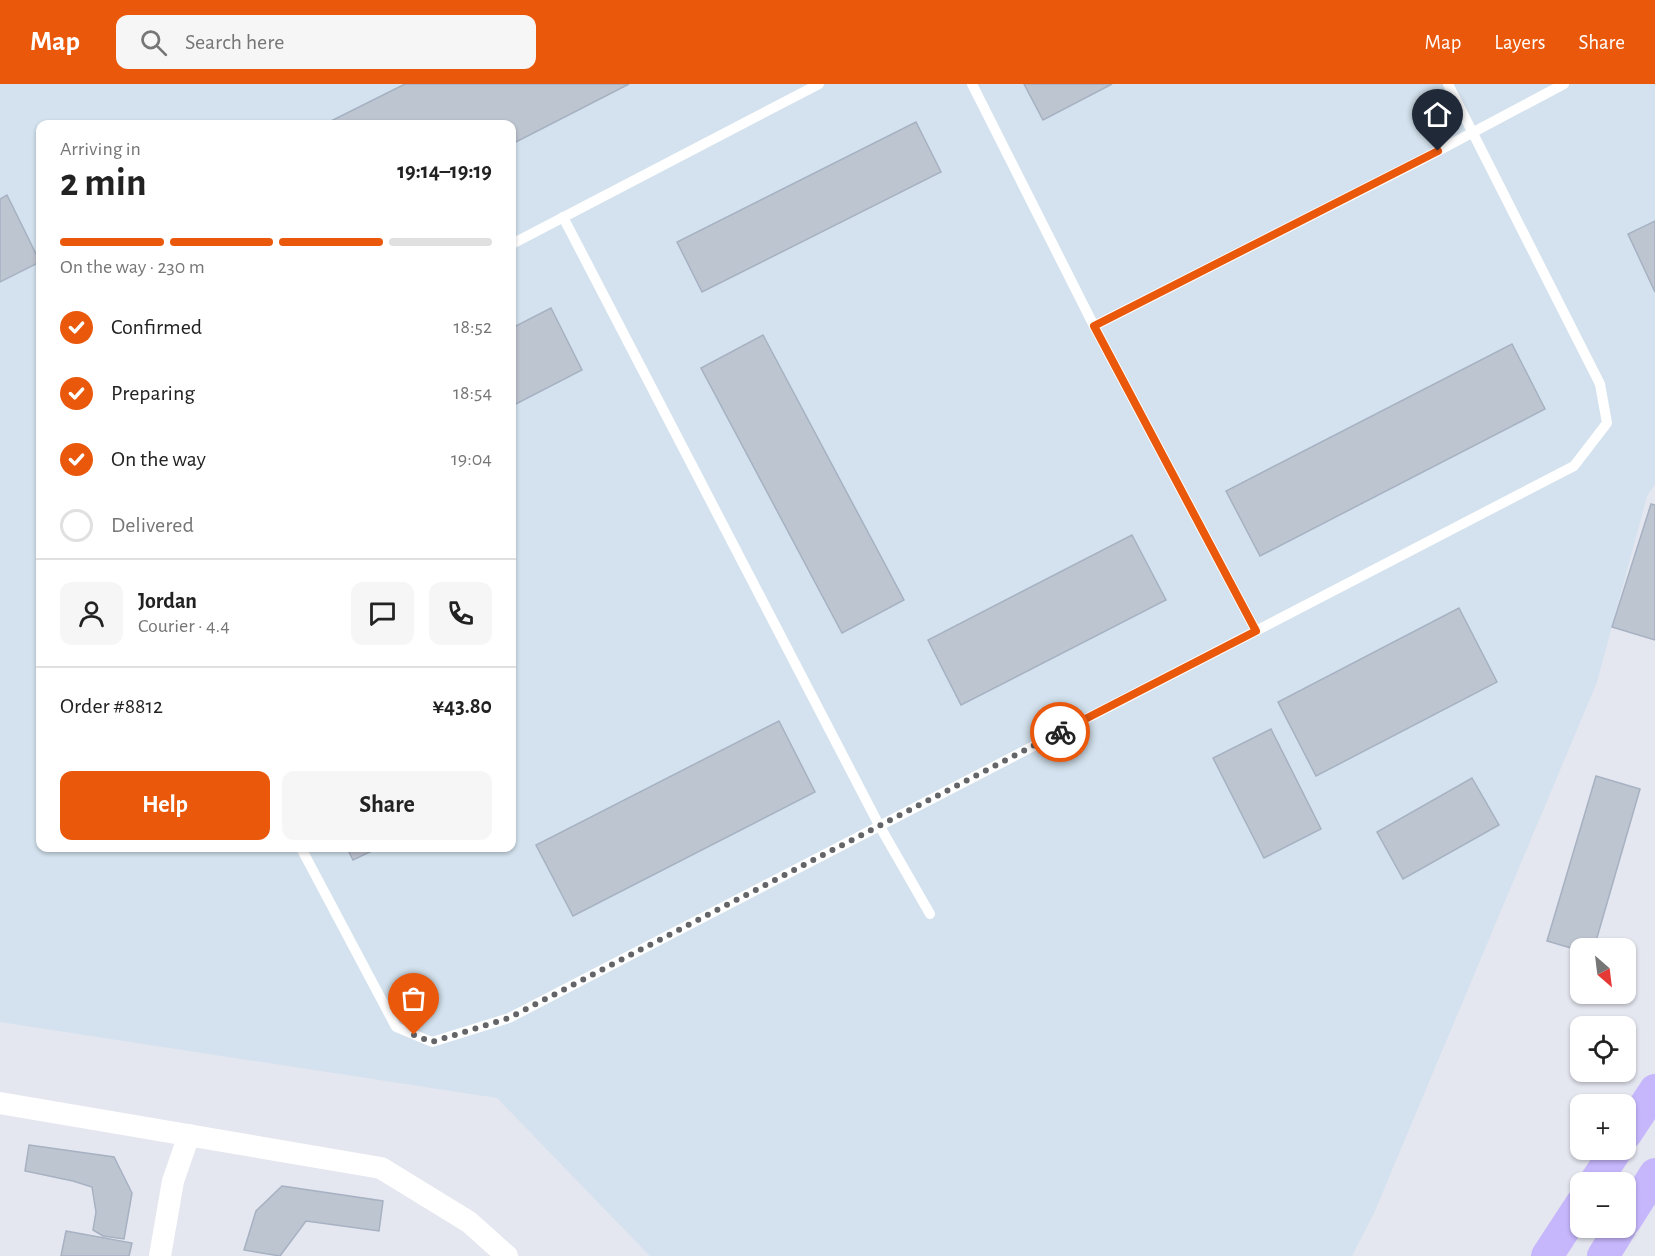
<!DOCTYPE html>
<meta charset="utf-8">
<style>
:root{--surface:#fff;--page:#f6f6f6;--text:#222;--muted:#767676;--line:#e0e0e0;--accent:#ea580c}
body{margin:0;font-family:"Alegreya Sans",sans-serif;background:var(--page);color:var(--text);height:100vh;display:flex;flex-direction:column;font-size:22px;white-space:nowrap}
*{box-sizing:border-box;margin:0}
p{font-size:20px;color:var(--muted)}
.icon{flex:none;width:33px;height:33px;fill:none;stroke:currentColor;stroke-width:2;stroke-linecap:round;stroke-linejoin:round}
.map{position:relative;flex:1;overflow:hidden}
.drawer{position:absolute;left:36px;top:36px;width:480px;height:732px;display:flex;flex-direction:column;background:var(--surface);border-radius:12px;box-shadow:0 2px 4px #0004}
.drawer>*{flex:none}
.needle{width:39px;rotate:152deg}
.controls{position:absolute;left:1570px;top:854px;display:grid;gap:12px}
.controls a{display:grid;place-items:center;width:66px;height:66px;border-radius:12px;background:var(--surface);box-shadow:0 2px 4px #0004;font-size:30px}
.pin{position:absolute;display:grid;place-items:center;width:51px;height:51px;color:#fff;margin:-62px -26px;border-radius:50% 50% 50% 0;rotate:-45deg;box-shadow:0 0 6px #0007}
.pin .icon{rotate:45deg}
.courier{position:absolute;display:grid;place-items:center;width:60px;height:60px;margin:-30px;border:4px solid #ea580c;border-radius:50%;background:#fff;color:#222;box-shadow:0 2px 8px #0007}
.summary em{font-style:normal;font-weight:700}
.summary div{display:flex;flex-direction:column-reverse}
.summary{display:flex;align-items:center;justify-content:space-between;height:102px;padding:0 24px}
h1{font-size:39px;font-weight:700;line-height:45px}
.bar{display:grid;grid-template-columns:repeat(4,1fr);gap:9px 6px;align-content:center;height:72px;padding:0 24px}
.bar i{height:8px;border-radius:4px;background:var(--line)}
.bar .selected{background:var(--accent)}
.bar p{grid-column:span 4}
.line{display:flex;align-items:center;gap:15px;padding:0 24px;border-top:2px solid var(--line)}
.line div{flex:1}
.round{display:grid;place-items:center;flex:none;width:63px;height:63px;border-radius:12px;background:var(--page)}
ol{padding:0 24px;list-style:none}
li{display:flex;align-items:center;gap:18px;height:66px}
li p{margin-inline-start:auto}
li .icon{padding:6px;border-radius:50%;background:var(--accent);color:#fff;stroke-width:4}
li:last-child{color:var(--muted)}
li i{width:33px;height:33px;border:3px solid var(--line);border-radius:50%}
.button{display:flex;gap:12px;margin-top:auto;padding:12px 24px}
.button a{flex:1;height:69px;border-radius:12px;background:var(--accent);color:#fff;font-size:24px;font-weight:700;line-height:69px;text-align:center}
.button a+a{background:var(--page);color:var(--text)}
header{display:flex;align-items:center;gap:36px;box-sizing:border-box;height:84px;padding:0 30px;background:var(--accent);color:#fff}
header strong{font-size:28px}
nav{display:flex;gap:33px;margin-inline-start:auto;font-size:21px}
.search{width:420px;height:54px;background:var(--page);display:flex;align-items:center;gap:15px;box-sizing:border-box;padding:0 21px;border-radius:12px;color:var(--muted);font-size:22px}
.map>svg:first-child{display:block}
</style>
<header>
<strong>Map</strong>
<div class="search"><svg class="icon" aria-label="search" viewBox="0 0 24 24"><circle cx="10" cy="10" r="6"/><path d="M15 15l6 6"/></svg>Search here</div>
<nav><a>Map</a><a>Layers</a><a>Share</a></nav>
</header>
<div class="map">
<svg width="1655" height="1172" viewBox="0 0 1655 1172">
<rect width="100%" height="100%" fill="#e4e6f0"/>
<path fill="#d3e2ee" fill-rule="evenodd" d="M0 0H1655V400L1647 412 1597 598 1374 1129 1352 1172H650L497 1014 0 938ZM40 40H512V764H40Z"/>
<g fill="#bdc5d0" stroke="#a6b1c2" stroke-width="1.5">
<polygon points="405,0 629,0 512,60 512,40 325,40"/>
<polygon points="1024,0 1112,0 1043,36"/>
<polygon points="916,38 941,88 702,208 677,158"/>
<polygon points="7,111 40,178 0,198 0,115"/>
<polygon points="1655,137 1655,208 1628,150"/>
<polygon points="551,224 582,286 512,322 512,244"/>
<polygon points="763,251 904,516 842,549 701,284"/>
<polygon points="1512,260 1545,325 1260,472 1226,407"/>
<polygon points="1651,420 1655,421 1655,556 1612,543"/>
<polygon points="1132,451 1166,516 961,621 928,556"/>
<polygon points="1459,524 1497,598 1316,692 1278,618"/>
<polygon points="779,637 815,708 573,832 536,761"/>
<polygon points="1271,645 1321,745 1264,774 1213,674"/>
<polygon points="1596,692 1640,705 1594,864 1581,864 1581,867 1547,857"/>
<polygon points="1472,694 1499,741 1403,795 1377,748"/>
<polygon points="347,764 378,764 353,776"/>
<polygon points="29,1061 114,1073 132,1109 124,1155 103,1152 93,1146 96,1128 92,1103 73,1097 25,1087"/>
<polygon points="282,1102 383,1117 379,1147 306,1137 280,1172 244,1166 256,1127"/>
<polygon points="66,1147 132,1159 129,1172 61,1172"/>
</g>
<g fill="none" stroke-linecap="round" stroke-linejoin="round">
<g stroke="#fff" stroke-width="10">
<polyline points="972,0 1094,242 1256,547"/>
<polyline points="563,133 879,741 930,830"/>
<polyline points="512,160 819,0"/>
<polyline points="1094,242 1421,76 1564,0"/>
<polyline points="301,764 396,943 432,958 509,934 1574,382 1607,339 1600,300 1448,0"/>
</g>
<g stroke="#fff" stroke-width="22">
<polyline points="0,1019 381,1084 469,1138 507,1172"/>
<polyline points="160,1172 173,1097 189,1051"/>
</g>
<g stroke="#c6b6fc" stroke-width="32">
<polyline points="1626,1050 1655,1006"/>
<polyline points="1595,1098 1617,1065"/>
<polyline points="1626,1136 1655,1090"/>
<polyline points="1547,1172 1581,1120"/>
<polyline points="1603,1172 1621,1143"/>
</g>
</g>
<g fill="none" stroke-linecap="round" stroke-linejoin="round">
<polyline stroke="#646568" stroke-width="6" stroke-dasharray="0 10.8" points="414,951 432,958 509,934 1060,648"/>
<polyline stroke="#ea580c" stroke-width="8" points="1060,648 1256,547 1094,242 1438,67"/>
</g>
</svg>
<div class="controls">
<a><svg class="needle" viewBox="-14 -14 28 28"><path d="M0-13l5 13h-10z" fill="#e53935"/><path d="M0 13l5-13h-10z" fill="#767676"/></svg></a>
<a><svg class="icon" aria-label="locate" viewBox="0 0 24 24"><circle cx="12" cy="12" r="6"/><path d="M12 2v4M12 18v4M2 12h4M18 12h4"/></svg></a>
<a>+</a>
<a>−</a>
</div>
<div class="pin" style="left:414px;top:951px;background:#ea580c"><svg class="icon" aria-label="bag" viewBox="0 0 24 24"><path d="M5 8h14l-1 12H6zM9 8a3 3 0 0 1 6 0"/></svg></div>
<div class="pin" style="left:1438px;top:67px;background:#1f2937"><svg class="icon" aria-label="home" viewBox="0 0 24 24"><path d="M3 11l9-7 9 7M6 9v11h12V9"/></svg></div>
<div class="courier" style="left:1060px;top:648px"><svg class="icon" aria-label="bike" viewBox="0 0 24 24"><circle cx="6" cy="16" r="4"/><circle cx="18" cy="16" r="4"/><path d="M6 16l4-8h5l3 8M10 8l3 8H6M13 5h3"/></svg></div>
<section class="drawer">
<div class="summary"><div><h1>2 min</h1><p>Arriving in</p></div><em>19:14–19:19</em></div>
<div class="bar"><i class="selected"></i><i class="selected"></i><i class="selected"></i><i></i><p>On the way · 230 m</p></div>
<ol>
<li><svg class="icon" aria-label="check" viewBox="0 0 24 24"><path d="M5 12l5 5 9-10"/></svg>Confirmed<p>18:52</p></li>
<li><svg class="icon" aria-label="check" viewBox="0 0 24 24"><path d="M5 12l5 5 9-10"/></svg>Preparing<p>18:54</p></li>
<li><svg class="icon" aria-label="check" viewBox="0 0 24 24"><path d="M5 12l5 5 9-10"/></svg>On the way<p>19:04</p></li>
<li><i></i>Delivered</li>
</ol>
<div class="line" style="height:108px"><a class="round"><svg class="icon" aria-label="person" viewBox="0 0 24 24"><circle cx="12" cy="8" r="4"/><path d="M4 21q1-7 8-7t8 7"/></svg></a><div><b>Jordan</b><p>Courier · 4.4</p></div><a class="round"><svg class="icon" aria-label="chat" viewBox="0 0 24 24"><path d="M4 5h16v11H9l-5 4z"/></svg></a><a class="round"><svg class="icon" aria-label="phone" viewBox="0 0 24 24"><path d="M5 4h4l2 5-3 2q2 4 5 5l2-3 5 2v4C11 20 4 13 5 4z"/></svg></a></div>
<div class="line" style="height:78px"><div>Order #8812</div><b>¥43.80</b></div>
<div class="button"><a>Help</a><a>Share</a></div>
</section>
</div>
